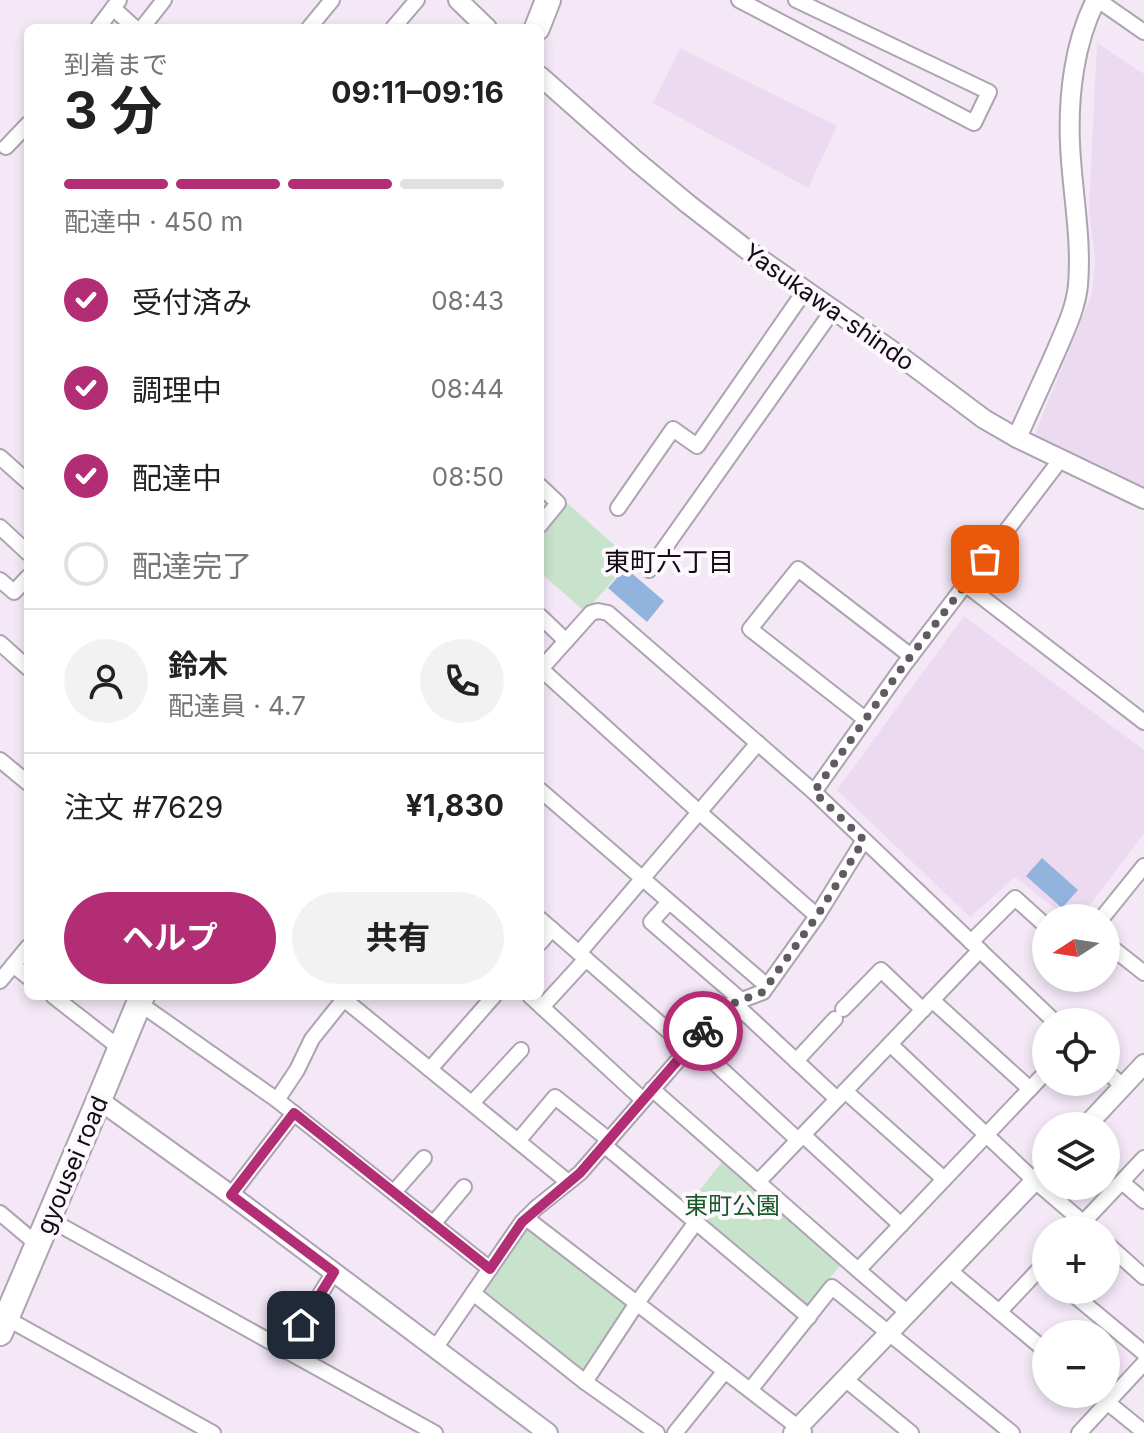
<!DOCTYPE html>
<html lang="ja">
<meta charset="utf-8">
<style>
:root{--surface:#fff;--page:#f2f2f2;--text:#222;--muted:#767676;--line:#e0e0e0;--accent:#b22d74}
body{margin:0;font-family:Inter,"Noto Sans JP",sans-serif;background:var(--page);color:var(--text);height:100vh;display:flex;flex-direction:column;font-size:30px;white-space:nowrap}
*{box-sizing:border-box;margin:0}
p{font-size:26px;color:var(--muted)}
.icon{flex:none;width:44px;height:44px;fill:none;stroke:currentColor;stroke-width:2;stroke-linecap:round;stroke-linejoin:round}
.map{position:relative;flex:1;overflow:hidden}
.drawer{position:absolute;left:24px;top:24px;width:520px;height:976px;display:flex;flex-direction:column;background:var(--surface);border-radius:12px;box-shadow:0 4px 12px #0003}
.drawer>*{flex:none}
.needle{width:52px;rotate:258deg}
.buttons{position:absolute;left:1032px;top:904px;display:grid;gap:16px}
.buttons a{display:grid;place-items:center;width:88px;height:88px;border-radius:50%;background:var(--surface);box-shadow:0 4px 12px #0003;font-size:40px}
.pin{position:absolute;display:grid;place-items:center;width:68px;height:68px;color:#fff;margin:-34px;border-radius:16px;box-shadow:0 4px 12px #0006}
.courier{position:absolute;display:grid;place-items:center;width:80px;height:80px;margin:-40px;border:6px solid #b22d74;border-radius:50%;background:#fff;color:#222;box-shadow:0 2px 10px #0007}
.summary em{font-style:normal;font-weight:700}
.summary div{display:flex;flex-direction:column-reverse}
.summary{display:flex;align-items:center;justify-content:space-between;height:136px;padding:0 40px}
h1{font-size:52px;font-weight:700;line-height:60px}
.bar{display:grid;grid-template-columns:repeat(4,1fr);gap:12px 8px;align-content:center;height:96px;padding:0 40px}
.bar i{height:10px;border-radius:6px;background:var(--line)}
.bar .current{background:var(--accent)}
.bar p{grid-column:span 4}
.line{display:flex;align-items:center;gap:20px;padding:0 40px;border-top:2px solid var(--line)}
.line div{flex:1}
.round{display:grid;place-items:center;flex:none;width:84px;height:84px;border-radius:42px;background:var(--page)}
ol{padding:0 40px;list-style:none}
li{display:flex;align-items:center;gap:24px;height:88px}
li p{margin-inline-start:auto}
li .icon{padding:8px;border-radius:50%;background:var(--accent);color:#fff;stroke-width:4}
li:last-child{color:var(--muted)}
li i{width:44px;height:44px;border:4px solid var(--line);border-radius:50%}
.action{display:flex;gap:16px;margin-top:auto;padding:16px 40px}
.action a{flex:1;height:92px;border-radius:48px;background:var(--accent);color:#fff;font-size:32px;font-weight:700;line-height:92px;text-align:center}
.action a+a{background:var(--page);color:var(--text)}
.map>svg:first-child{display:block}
</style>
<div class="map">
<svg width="1144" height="1433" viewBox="0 0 1144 1433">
<rect width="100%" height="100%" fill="#f4e8f7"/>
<g fill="#ebdaf0">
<polygon points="1097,43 1144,74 1144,487 1035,434 1092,294 1095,260 1089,209"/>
<polygon points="680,48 837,126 808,188 653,103"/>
<polygon points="964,616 1144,750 1144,833 1080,918 1067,918 1015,877 970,917 837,790"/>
</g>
<g fill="#c8e3cb">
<polygon points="566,502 631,560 585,612 540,572 540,532"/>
<polygon points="725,1158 842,1263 807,1307 687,1206"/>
<polygon points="530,1226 623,1300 625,1306 586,1367 580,1369 484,1293 483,1287 523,1227"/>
</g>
<g fill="#92b3dd">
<polygon points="628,570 664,601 647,622 608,588 623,571 625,573"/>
<polygon points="1042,858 1078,890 1062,908 1026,876"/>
</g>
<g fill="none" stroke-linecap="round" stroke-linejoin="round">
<defs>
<g id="minor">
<polyline points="739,0 974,123 989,92 796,0"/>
<polyline points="1098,0 1144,32"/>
<polyline points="113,8 135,28"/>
<polyline points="98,28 119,0"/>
<polyline points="142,28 164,0"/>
<polyline points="309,28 332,0"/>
<polyline points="393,28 417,0"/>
<polyline points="6,147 28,124"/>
<polyline points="0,457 28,482"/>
<polyline points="540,486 558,503 540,525"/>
<polyline points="618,508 673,429 697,446 806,289"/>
<polyline points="0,527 28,553"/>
<polyline points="649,570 833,310"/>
<polyline points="0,580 14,592 28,577"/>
<polyline points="965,584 1144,722"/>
<polyline points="540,616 566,641"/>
<polyline points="0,643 28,668"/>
<polyline points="541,669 699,812 817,916"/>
<polyline points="540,670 591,613 598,611 608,613 814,792 1055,1022"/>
<polyline points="865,719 750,629 798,569 911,656"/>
<polyline points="0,760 28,783"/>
<polyline points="540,790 767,986"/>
<polyline points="814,792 904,665 1061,459"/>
<polyline points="669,902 651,922 741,1000"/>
<polyline points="1102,918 1144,866"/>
<polyline points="540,919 688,1048"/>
<polyline points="971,942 1015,898 1046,926"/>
<polyline points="540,943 552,929"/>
<polyline points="1106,943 1144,973"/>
<polyline points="579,953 758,743"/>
<polyline points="13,965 28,977"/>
<polyline points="0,981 28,947"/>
<polyline points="53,996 121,1049"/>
<polyline points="340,996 568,1182"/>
<polyline points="530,996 643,1100"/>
<polyline points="932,1000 1030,1089"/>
<polyline points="139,1003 277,1100 490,1269"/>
<polyline points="734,1003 837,1099"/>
<polyline points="542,1007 586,959"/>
<polyline points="843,1009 881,970 923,1010"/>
<polyline points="693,1043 798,1140"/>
<polyline points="890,1044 1035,1181 1092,1230"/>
<polyline points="796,1061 835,1019"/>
<polyline points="430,1069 494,996"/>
<polyline points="1106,1071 1123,1086"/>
<polyline points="652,1089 858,1270 908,1313"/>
<polyline points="845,1091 944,1179"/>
<polyline points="277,1100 297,1070 312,1039 344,999"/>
<polyline points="472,1103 521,1050"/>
<polyline points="803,1135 901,1225"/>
<polyline points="518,1141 555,1097 609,1140"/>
<polyline points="604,1145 809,1317"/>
<polyline points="758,1182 980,950"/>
<polyline points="1122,1182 1144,1201"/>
<polyline points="394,1192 424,1158"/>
<polyline points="231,1195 294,1113"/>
<polyline points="0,1213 38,1245"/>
<polyline points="526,1218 804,1432"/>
<polyline points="49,1219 435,1433"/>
<polyline points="433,1224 464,1187"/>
<polyline points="1076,1230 1144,1158"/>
<polyline points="1106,1243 1144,1277"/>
<polyline points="858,1270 1046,1072"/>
<polyline points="949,1270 1046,1351"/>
<polyline points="1068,1290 1144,1353"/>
<polyline points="473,1293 585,1382 657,1433"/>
<polyline points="999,1312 1046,1262"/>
<polyline points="6,1318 213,1433"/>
<polyline points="436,1347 522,1222 536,1208 580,1173 720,1012 729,1005 763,992 817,916 864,840"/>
<polyline points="285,1351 334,1272"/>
<polyline points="845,1379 911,1433"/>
<polyline points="585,1382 637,1303 696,1222"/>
<polyline points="750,1390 832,1287 1012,1433"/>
<polyline points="1097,1394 1144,1432"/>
<polyline points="675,1433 725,1371"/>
<polyline points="1079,1433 1144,1363"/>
</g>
<g id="tertiary">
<polyline points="458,0 487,28"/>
<polyline points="540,76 635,160 688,204 746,249 904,359 984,419 1017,438 1144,499"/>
<path d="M1017 438C1030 408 1044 379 1057 349 1066 328 1076 307 1078 285 1082 238 1072 191 1070 144 1068 97 1074 42 1096 0"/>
<polyline points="99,1100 231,1195 548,1433"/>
<polyline points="1086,1126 1144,1064"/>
<polyline points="793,1433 1046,1169"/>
</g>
<g id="trunk">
<polyline points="537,28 548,0"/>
<polyline points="0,1333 99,1100 142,996"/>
</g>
</defs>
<use href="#minor" stroke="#aea3b2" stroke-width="18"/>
<use href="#tertiary" stroke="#aea3b2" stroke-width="22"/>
<use href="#trunk" stroke="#aea3b2" stroke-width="28"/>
<use href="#minor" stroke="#fff" stroke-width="14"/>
<use href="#tertiary" stroke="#fff" stroke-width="18"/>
<use href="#trunk" stroke="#fff" stroke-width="24"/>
</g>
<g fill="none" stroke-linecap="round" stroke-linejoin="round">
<polyline stroke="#605a62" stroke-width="8" stroke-dasharray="0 14.4" points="703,1031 720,1012 729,1005 763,992 817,916 864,840 814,792 904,665 985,559"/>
<polyline stroke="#b22d74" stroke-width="10" points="301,1325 334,1272 231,1195 294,1113 490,1269 522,1222 580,1173 703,1031"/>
</g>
<g text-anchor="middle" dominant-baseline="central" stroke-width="8" stroke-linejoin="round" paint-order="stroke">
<g font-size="24" fill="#110d12" stroke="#fdf8fe">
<text transform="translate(829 307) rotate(35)">Yasukawa-shindo</text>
<text transform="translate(72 1165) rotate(-67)">gyousei road</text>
</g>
<g font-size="24" fill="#195827" stroke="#fdf8fe">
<text x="732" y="1205">東町公園</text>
</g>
<g font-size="26" fill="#110d12" stroke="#fdf8fe">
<text x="669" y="561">東町六丁目</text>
</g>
</g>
</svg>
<div class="buttons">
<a><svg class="needle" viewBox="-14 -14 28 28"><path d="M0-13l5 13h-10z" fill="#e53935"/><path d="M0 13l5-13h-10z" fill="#767676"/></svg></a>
<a><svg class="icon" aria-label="locate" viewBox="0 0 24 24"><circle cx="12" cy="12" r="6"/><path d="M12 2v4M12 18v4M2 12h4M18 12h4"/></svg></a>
<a><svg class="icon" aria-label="layers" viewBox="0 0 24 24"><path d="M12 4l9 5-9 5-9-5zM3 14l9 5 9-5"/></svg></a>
<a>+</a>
<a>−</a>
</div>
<div class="pin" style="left:985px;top:559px;background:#ea580c"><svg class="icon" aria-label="bag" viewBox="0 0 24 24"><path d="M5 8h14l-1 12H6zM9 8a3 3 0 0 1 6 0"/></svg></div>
<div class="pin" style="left:301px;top:1325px;background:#1f2937"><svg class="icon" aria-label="home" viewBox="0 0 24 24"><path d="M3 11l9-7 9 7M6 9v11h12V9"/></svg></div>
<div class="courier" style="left:703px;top:1031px"><svg class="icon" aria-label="bike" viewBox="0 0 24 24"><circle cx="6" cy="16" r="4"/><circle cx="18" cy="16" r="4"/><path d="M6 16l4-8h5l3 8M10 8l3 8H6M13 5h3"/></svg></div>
<section class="drawer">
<div class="summary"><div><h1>3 分</h1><p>到着まで</p></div><em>09:11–09:16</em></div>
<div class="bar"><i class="current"></i><i class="current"></i><i class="current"></i><i></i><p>配達中 · 450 m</p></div>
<ol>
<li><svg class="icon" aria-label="check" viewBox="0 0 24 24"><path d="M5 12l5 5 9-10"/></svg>受付済み<p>08:43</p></li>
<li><svg class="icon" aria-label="check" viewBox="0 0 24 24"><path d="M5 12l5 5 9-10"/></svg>調理中<p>08:44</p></li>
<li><svg class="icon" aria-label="check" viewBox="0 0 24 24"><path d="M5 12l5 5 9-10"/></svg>配達中<p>08:50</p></li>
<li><i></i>配達完了</li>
</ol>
<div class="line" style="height:144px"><a class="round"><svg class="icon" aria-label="person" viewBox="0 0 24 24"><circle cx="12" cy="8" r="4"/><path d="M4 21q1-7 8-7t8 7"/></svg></a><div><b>鈴木</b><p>配達員 · 4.7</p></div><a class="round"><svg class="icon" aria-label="phone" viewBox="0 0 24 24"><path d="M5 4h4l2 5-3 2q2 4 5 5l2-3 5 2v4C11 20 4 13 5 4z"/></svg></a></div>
<div class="line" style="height:104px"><div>注文 #7629</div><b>¥1,830</b></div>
<div class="action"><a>ヘルプ</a><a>共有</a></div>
</section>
</div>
